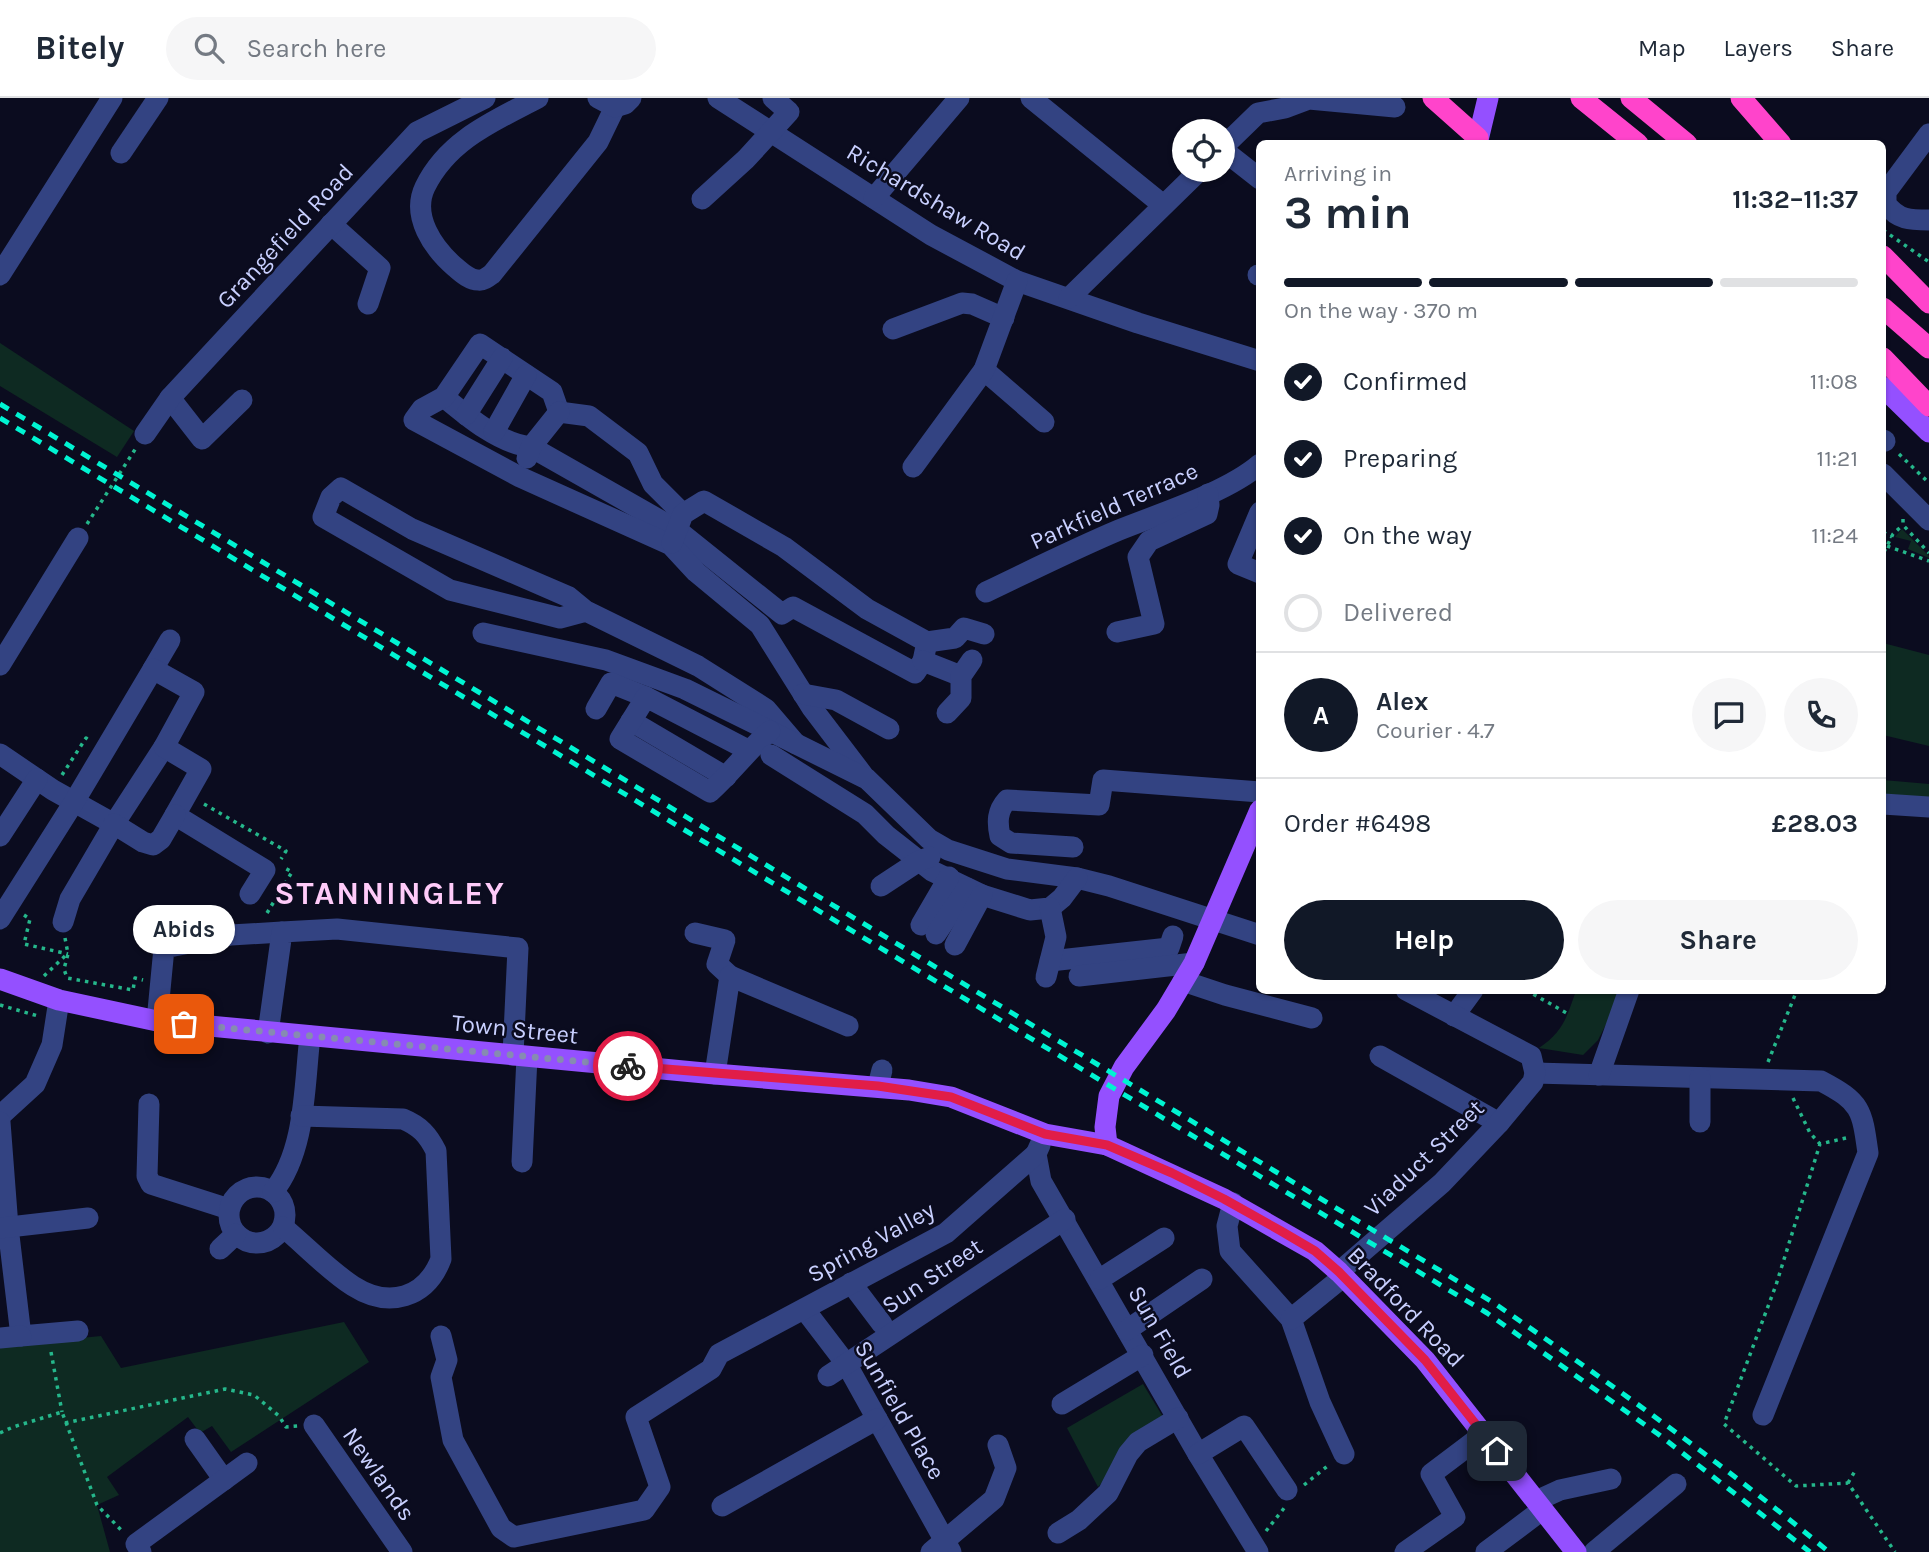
<!DOCTYPE html>
<meta charset="utf-8">
<style>
:root{--surface:#fff;--page:#f6f6f7;--text:#1f2937;--muted:#747a83;--line:#e0e1e3;--accent:#111827}
body{margin:0;font-family:Karla,sans-serif;background:var(--page);color:var(--text);height:100vh;display:flex;flex-direction:column;font-size:26px;white-space:nowrap}
*{box-sizing:border-box;margin:0}
p{font-size:23px;color:var(--muted)}
.icon{flex:none;width:38px;height:38px;fill:none;stroke:currentColor;stroke-width:2;stroke-linecap:round;stroke-linejoin:round}
.map{position:relative;flex:1;overflow:hidden}
.sheet{position:absolute;left:1256px;top:42px;width:630px;height:854px;display:flex;flex-direction:column;background:var(--surface);border-radius:10px;box-shadow:0 2px 5px #0004}
.sheet>*{flex:none}
.controls{position:absolute;left:1172px;top:21px;display:grid;gap:14px}
.controls a{display:grid;place-items:center;width:63px;height:63px;border-radius:50%;background:var(--surface);box-shadow:0 2px 5px #0004;font-size:35px}
.pin{position:absolute;display:grid;place-items:center;width:60px;height:60px;color:#fff;margin:-30px;border-radius:14px;box-shadow:0 4px 10px #0006}
.courier{position:absolute;display:grid;place-items:center;width:70px;height:70px;margin:-35px;border:5px solid #e11d48;border-radius:50%;background:#fff;color:#222;box-shadow:0 2px 9px #0007}
.bubble{position:absolute;height:49px;border-radius:24px;background:var(--surface);box-shadow:0 2px 5px #0004;font-size:23px;font-weight:700;line-height:49px;text-align:center}
.head em{font-style:normal;font-weight:700}
.head div{display:flex;flex-direction:column-reverse}
.head{display:flex;align-items:center;justify-content:space-between;height:119px;padding:0 28px}
h1{font-size:46px;font-weight:700;line-height:52px}
.bar{display:grid;grid-template-columns:repeat(4,1fr);gap:10px 7px;align-content:center;height:84px;padding:0 28px}
.bar i{height:9px;border-radius:5px;background:var(--line)}
.bar .selected{background:var(--accent)}
.bar p{grid-column:span 4}
.line{display:flex;align-items:center;gap:18px;padding:0 28px;border-top:2px solid var(--line)}
.line div{flex:1}
.round{display:grid;place-items:center;flex:none;width:74px;height:74px;border-radius:37px;background:var(--page)}
ol{padding:0 28px;list-style:none}
li{display:flex;align-items:center;gap:21px;height:77px}
li p{margin-inline-start:auto}
li .icon{padding:7px;border-radius:50%;background:var(--accent);color:#fff;stroke-width:4}
li:last-child{color:var(--muted)}
li i{width:38px;height:38px;border:4px solid var(--line);border-radius:50%}
.action{display:flex;gap:14px;margin-top:auto;padding:14px 28px}
.action a{flex:1;height:80px;border-radius:42px;background:var(--accent);color:#fff;font-size:28px;font-weight:700;line-height:80px;text-align:center}
.action a+a{background:var(--page);color:var(--text)}
header{display:flex;align-items:center;gap:42px;box-sizing:border-box;height:98px;padding:0 35px;background:var(--surface);border-bottom:2px solid var(--line)}
header strong{font-size:33px}
nav{display:flex;gap:38px;margin-inline-start:auto;font-size:24px}
.search{width:490px;height:63px;background:var(--page);display:flex;align-items:center;gap:18px;box-sizing:border-box;padding:0 24px;border-radius:38px;color:var(--muted);font-size:26px}
.map>svg:first-child{display:block}
</style>
<header>
<strong>Bitely</strong>
<div class="search"><svg class="icon" aria-label="search" viewBox="0 0 24 24"><circle cx="10" cy="10" r="6"/><path d="M15 15l6 6"/></svg>Search here</div>
<nav><a>Map</a><a>Layers</a><a>Share</a></nav>
</header>
<div class="map">
<svg width="1929" height="1454" viewBox="0 0 1929 1454">
<rect width="100%" height="100%" fill="#0b0c1f"/>
<g fill="#0e2a22">
<polygon points="0,245 134,333 117,359 0,288"/>
<polygon points="1902,431 1929,458 1929,460 1908,451 1911,443 1895,439"/>
<polygon points="1883,545 1929,557 1929,648 1883,637"/>
<polygon points="1883,682 1929,686 1929,700 1883,698"/>
<path d="M1576 893H1623L1598 942 1583 957 1539 950C1564 933 1566 920 1576 893Z"/>
<polygon points="344,1224 369,1264 231,1354 212,1328 200,1335 188,1319 107,1379 119,1397 97,1407 110,1454 0,1454 0,1248 101,1238 121,1270"/>
<polygon points="1143,1286 1163,1319 1098,1389 1067,1330"/>
</g>
<g fill="none" stroke-linecap="round" stroke-linejoin="round">
<g stroke="#25b78b" stroke-width="3.5" stroke-dasharray="3.5 5" stroke-linecap="butt">
<polyline points="1883,132 1929,164"/>
<polyline points="1899,356 1929,385"/>
<polyline points="1903,421 1903,427 1929,455"/>
<polyline points="87,426 136,350"/>
<polyline points="1883,434 1892,439"/>
<polyline points="1887,448 1929,463"/>
<polyline points="1884,454 1893,436 1903,427"/>
<polyline points="62,677 86,640 90,643"/>
<polyline points="204,706 286,753 281,761"/>
<polyline points="267,815 292,774 283,769"/>
<polyline points="24,817 30,821 24,846 68,856"/>
<polyline points="65,840 68,856 64,871 67,880 133,892 135,880 143,882"/>
<polyline points="44,878 66,857"/>
<polyline points="1526,892 1570,917"/>
<polyline points="0,907 38,918"/>
<polyline points="1768,964 1797,892"/>
<polyline points="1793,1000 1810,1035 1820,1046"/>
<polyline points="1846,1040 1820,1046 1776,1187 1724,1326 1796,1388 1848,1385 1895,1454"/>
<polyline points="51,1254 62,1314"/>
<polyline points="65,1325 225,1291 254,1297 279,1318 286,1329 298,1328"/>
<polyline points="0,1335 13,1329 62,1314 97,1407 124,1435"/>
<polyline points="1848,1385 1855,1373"/>
<polyline points="1304,1387 1330,1366"/>
<polyline points="1266,1433 1285,1409"/>
</g>
<g stroke="#334382" stroke-width="21">
<path d="M538 0C494 23 448 42 425 89 411 118 433 150 455 169 461 174 469 182 478 182 483 183 488 179 492 176L598 44 615 9"/>
<polyline points="598,0 615,9 625,6 631,0"/>
<polyline points="718,0 931,137 1017,183 1138,225 1260,263"/>
<polyline points="1031,0 1163,107"/>
<path d="M1929 36 1886 94V106C1898 122 1910 122 1929 122"/>
<polyline points="1223,49 1258,15 1285,10 1309,1 1395,9"/>
<polyline points="1223,52 1260,81"/>
<polyline points="121,55 158,0"/>
<polyline points="874,100 959,0"/>
<polyline points="702,101 746,61 789,14 773,0"/>
<polyline points="331,126 380,170 368,206"/>
<polyline points="0,177 112,0"/>
<polyline points="1258,177 1260,177"/>
<polyline points="1069,200 1200,72"/>
<polyline points="893,231 962,205 972,206 1004,220"/>
<polyline points="984,272 1044,324"/>
<path d="M444 299C468 319 500 346 531 349L677 432 782 516 793 509 915 575 923 563 927 544"/>
<polyline points="170,300 202,341 242,302"/>
<polyline points="559,314 552,294 480,246 444,299 422,311 414,322 520,379 671,447 696,474 760,527 812,610 863,677"/>
<polyline points="559,314 589,318 638,355 653,386 683,416"/>
<polyline points="466,317 502,260"/>
<polyline points="494,334 526,277"/>
<polyline points="145,336 170,300 417,34 485,0"/>
<polyline points="1883,342 1885,343"/>
<polyline points="527,360 531,349 559,314"/>
<polyline points="913,369 984,272 1017,183"/>
<polyline points="1883,376 1929,422"/>
<polyline points="1260,414 1238,466 1260,475"/>
<polyline points="672,445 683,416 704,403 784,449 867,511 927,544 955,540 964,530 984,536"/>
<path d="M986 494C1030 473 1074 451 1119 432 1161 415 1226 395 1260 366"/>
<polyline points="586,513 560,520 450,492 323,419 331,399 341,390 412,431 569,499 586,513 698,568 766,611 796,646"/>
<polyline points="1117,534 1154,526 1138,459 1149,443 1207,416 1209,407 1208,396"/>
<polyline points="483,535 606,562 685,591 867,681 929,741 948,752 1007,771 1077,780 1109,788 1260,837"/>
<polyline points="923,563 961,578"/>
<polyline points="0,567 78,440"/>
<polyline points="153,571 170,542"/>
<polyline points="803,596 836,602 889,631"/>
<polyline points="596,611 611,585 646,599"/>
<polyline points="947,615 961,600 961,578 972,562"/>
<polyline points="631,623 726,679"/>
<path d="M748 652 646 599 620 641 710 694C731 675 748 652 770 633"/>
<polyline points="0,656 53,692 114,726 164,649"/>
<polyline points="771,657 865,716 886,737 932,773 982,797 1030,812 1050,810 1062,800 1077,780"/>
<polyline points="1883,706 1929,709"/>
<polyline points="0,738 37,681"/>
<path d="M1073 749 1011 745 1000 738C997 724 997 713 1007 702L1099 707 1103 682 1260 694"/>
<polyline points="881,788 919,763 930,759"/>
<polyline points="0,821 74,704 153,571 194,594 164,649 201,671 175,717 265,772 250,796"/>
<polyline points="63,824 70,801 114,726 143,744 153,747 161,741 175,717"/>
<polyline points="921,827 949,779"/>
<polyline points="695,835 725,842 717,866 730,878"/>
<polyline points="936,836 967,790"/>
<polyline points="955,847 982,797"/>
<polyline points="1050,863 1169,850 1173,838"/>
<polyline points="1079,878 1194,865"/>
<polyline points="1046,879 1056,839 1050,810"/>
<polyline points="1183,883 1225,897 1312,920"/>
<polyline points="1454,918 1473,892"/>
<polyline points="157,923 164,850 231,837 282,834"/>
<polyline points="268,935 282,834 337,831 518,850 513,957"/>
<polyline points="1380,958 1499,1025"/>
<path d="M1535 975 1821 983C1861 1004 1862 1011 1868 1055L1763 1317"/>
<polyline points="715,976 730,878 848,928"/>
<polyline points="1599,977 1629,892"/>
<polyline points="878,988 882,972"/>
<polyline points="149,1006 147,1078 151,1086 229,1111"/>
<polyline points="0,1018 35,986 52,947 59,902"/>
<polyline points="0,1024 8,1129 21,1238 78,1233"/>
<polyline points="1700,1024 1700,980"/>
<polyline points="1040,1047 1036,1056 1041,1083 1198,1356 1258,1454"/>
<polyline points="522,1064 527,959"/>
<circle cx="257" cy="1117" r="28"/>
<path d="M273 1094C306 1053 304 989 310 938"/>
<polyline points="1233,1105 1227,1128 1230,1153 1291,1221 1320,1304 1344,1356"/>
<path d="M283 1129C306 1148 328 1172 353 1188 389 1211 426 1200 441 1161L436 1053C428 1037 420 1028 403 1021L301 1018"/>
<polyline points="0,1130 88,1120"/>
<polyline points="220,1151 236,1136"/>
<polyline points="1339,1174 1442,1085 1499,1025 1533,984 1535,975 1531,958 1406,892"/>
<polyline points="1100,1181 1164,1140"/>
<polyline points="851,1185 882,1226"/>
<polyline points="805,1212 847,1267 951,1454"/>
<polyline points="1291,1221 1344,1178"/>
<polyline points="1127,1232 1202,1181"/>
<polyline points="441,1238 447,1262 441,1279 453,1342 501,1430 514,1439 644,1412 660,1389 636,1319 711,1271 719,1256 946,1135 1036,1056"/>
<polyline points="0,1240 21,1238"/>
<polyline points="828,1278 1065,1121"/>
<polyline points="1062,1306 1143,1257"/>
<polyline points="314,1327 402,1454"/>
<polyline points="195,1341 224,1382"/>
<polyline points="1198,1356 1244,1328 1287,1392"/>
<polyline points="1536,1403 1560,1392 1611,1381"/>
<polyline points="722,1408 877,1321"/>
<polyline points="1058,1435 1079,1422 1108,1395 1128,1356 1138,1344 1178,1320"/>
<polyline points="141,1454 136,1446 247,1365"/>
<polyline points="931,1454 994,1401 1006,1370 998,1347"/>
<polyline points="1405,1454 1455,1419 1431,1376 1484,1336"/>
<polyline points="1486,1454 1542,1412"/>
<polyline points="1594,1454 1676,1386"/>
</g>
<g stroke="#9450ff" stroke-width="21">
<polyline points="1477,46 1488,0"/>
<polyline points="1883,289 1929,334"/>
<polyline points="0,881 59,902 157,923 715,976 909,992 951,999 1045,1036 1107,1047 1224,1101 1315,1153 1339,1174 1425,1262 1576,1454"/>
<polyline points="1107,1047 1105,1029 1109,998 1124,969 1166,912 1194,865 1260,712"/>
</g>
<g stroke="#ff44cb" stroke-width="21">
<polyline points="1433,0 1478,40"/>
<polyline points="1581,0 1638,46"/>
<polyline points="1631,0 1687,46"/>
<polyline points="1741,0 1781,46"/>
<polyline points="1883,158 1929,205"/>
<polyline points="1883,210 1929,250"/>
<polyline points="1883,260 1929,308"/>
</g>
<g stroke="#00f4d2" stroke-width="5" stroke-dasharray="10 9" stroke-linecap="butt">
<path d="M0 306 1494 1205C1608 1284 1722 1365 1829 1454"/>
<polyline points="0,320 1487,1215 1658,1336 1810,1454"/>
</g>
</g>
<g fill="none" stroke-linecap="round" stroke-linejoin="round">
<polyline stroke="#868bb1" stroke-width="7" stroke-dasharray="0 12.6" points="184,926 628,968"/>
<polyline stroke="#e11d48" stroke-width="9" points="628,968 878,988 951,999 1045,1036 1107,1047 1172,1075 1224,1101 1281,1133 1315,1153 1339,1174 1425,1262 1497,1353"/>
</g>
<g text-anchor="middle" dominant-baseline="central" stroke-width="5" stroke-linejoin="round" paint-order="stroke">
<g font-size="24" fill="#c9d0ff" stroke="#0b0c1f">
<text transform="translate(936 104) rotate(31)">Richardshaw Road</text>
<text transform="translate(285 138) rotate(-47)">Grangefield Road</text>
<text transform="translate(1114 408) rotate(-24)">Parkfield Terrace</text>
<text transform="translate(515 931) rotate(6)">Town Street</text>
<text transform="translate(1424 1060) rotate(-44)">Viaduct Street</text>
<text transform="translate(871 1144) rotate(-29)">Spring Valley</text>
<text transform="translate(932 1178) rotate(-34)">Sun Street</text>
<text transform="translate(1406 1209) rotate(46)">Bradford Road</text>
<text transform="translate(1160 1234) rotate(60)">Sun Field</text>
<text transform="translate(900 1312) rotate(60)">Sunfield Place</text>
<text transform="translate(379 1376) rotate(55)">Newlands</text>
</g>
<g font-size="32" font-weight="bold" letter-spacing="2" fill="#ffcbf9" stroke="#0b0c1f">
<text x="390" y="795">STANNINGLEY</text>
</g>
</g>
</svg>
<div class="controls">
<a><svg class="icon" aria-label="locate" viewBox="0 0 24 24"><circle cx="12" cy="12" r="6"/><path d="M12 2v4M12 18v4M2 12h4M18 12h4"/></svg></a>
</div>
<div class="pin" style="left:184px;top:926px;background:#ea580c"><svg class="icon" aria-label="bag" viewBox="0 0 24 24"><path d="M5 8h14l-1 12H6zM9 8a3 3 0 0 1 6 0"/></svg></div>
<div class="pin" style="left:1497px;top:1353px;background:#1f2937"><svg class="icon" aria-label="home" viewBox="0 0 24 24"><path d="M3 11l9-7 9 7M6 9v11h12V9"/></svg></div>
<div class="courier" style="left:628px;top:968px"><svg class="icon" aria-label="bike" viewBox="0 0 24 24"><circle cx="6" cy="16" r="4"/><circle cx="18" cy="16" r="4"/><path d="M6 16l4-8h5l3 8M10 8l3 8H6M13 5h3"/></svg></div>
<div class="bubble" style="left:133px;top:807px;width:102px">Abids</div>
<section class="sheet">
<div class="head"><div><h1>3 min</h1><p>Arriving in</p></div><em>11:32–11:37</em></div>
<div class="bar"><i class="selected"></i><i class="selected"></i><i class="selected"></i><i></i><p>On the way · 370 m</p></div>
<ol>
<li><svg class="icon" aria-label="check" viewBox="0 0 24 24"><path d="M5 12l5 5 9-10"/></svg>Confirmed<p>11:08</p></li>
<li><svg class="icon" aria-label="check" viewBox="0 0 24 24"><path d="M5 12l5 5 9-10"/></svg>Preparing<p>11:21</p></li>
<li><svg class="icon" aria-label="check" viewBox="0 0 24 24"><path d="M5 12l5 5 9-10"/></svg>On the way<p>11:24</p></li>
<li><i></i>Delivered</li>
</ol>
<div class="line" style="height:126px"><b class="round" style="background:var(--accent);color:#fff">A</b><div><b>Alex</b><p>Courier · 4.7</p></div><a class="round"><svg class="icon" aria-label="chat" viewBox="0 0 24 24"><path d="M4 5h16v11H9l-5 4z"/></svg></a><a class="round"><svg class="icon" aria-label="phone" viewBox="0 0 24 24"><path d="M5 4h4l2 5-3 2q2 4 5 5l2-3 5 2v4C11 20 4 13 5 4z"/></svg></a></div>
<div class="line" style="height:91px"><div>Order #6498</div><b>£28.03</b></div>
<div class="action"><a>Help</a><a>Share</a></div>
</section>
</div>
